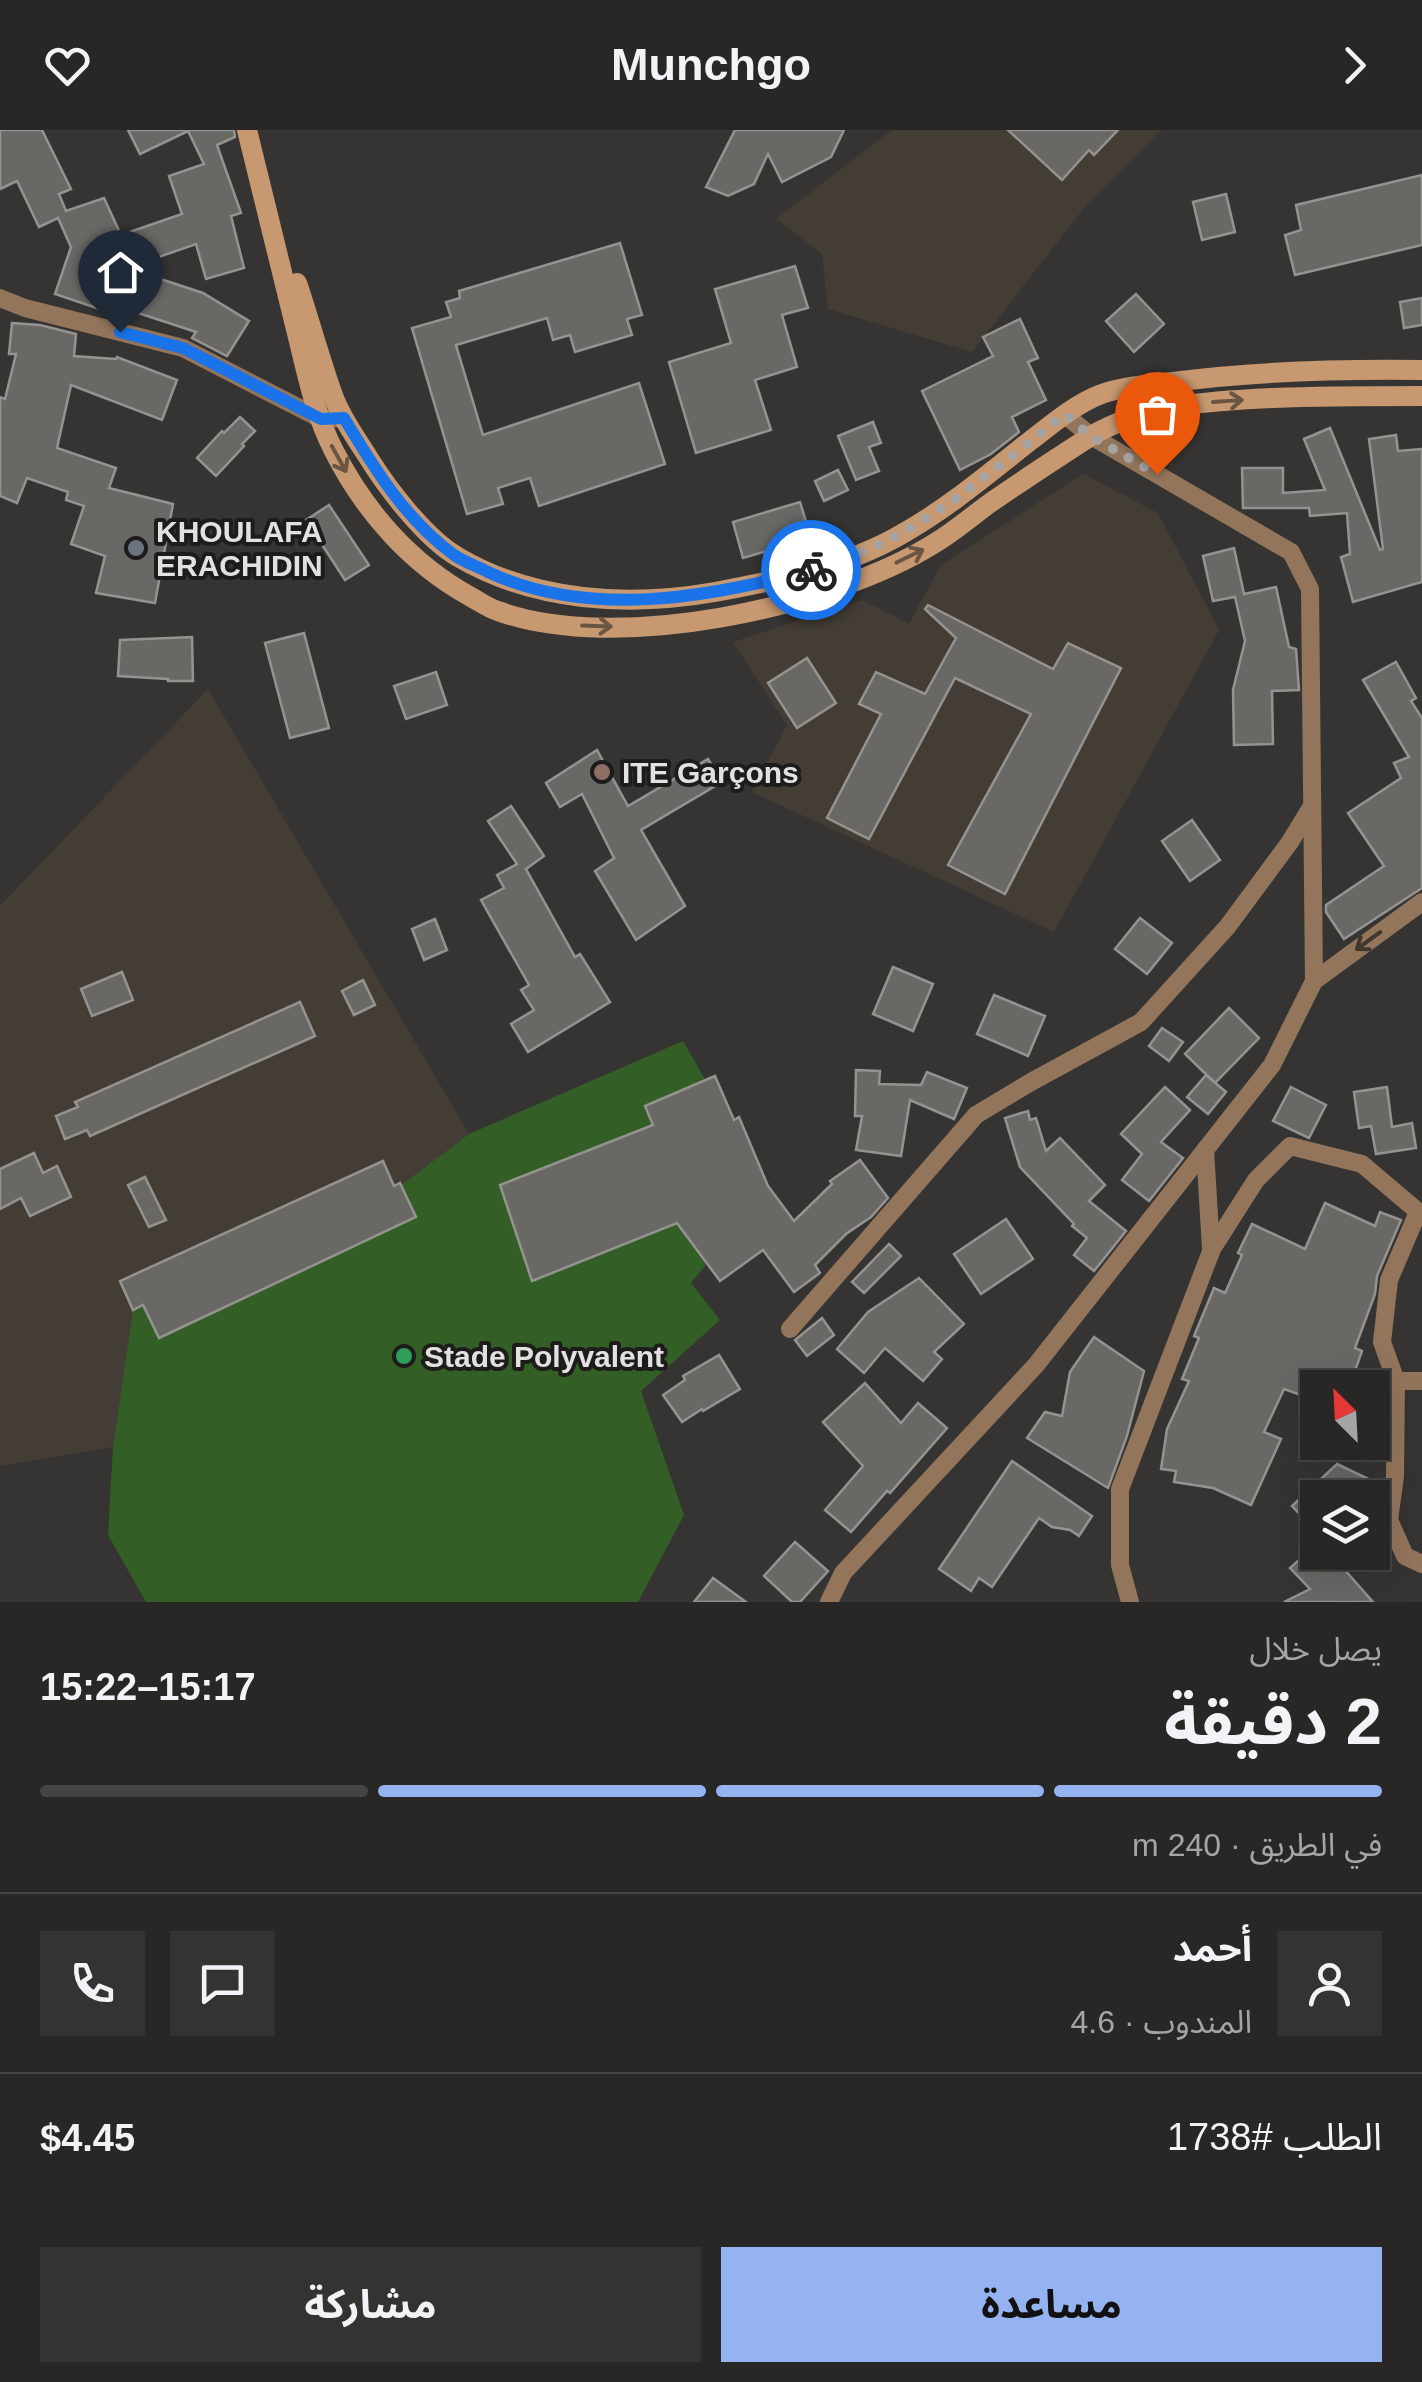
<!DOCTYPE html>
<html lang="ar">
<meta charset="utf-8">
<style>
:root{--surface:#282726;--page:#343332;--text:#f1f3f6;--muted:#a5a5a7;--line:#444443;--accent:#95b2f1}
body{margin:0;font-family:Helvetica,"Noto Sans Arabic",sans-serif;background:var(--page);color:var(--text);direction:rtl;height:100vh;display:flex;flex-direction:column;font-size:38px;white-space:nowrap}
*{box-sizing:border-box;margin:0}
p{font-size:32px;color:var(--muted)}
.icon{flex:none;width:55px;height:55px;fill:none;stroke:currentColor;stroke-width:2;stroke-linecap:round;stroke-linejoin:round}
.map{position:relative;height:1472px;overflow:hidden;direction:ltr}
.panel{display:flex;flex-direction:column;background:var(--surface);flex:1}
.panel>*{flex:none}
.needle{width:65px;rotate:336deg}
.tools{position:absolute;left:1300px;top:1240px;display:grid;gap:20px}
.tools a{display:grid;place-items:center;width:90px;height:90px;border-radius:0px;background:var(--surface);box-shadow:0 10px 40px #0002,0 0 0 2px var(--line);font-size:50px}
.pin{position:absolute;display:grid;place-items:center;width:85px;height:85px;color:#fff;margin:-102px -42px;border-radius:50% 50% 50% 0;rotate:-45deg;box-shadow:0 0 10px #0007}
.pin .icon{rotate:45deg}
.courier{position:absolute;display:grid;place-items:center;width:100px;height:100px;margin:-50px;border:8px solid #1a73e8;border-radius:50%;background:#fff;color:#222;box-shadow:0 2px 12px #0007}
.headline em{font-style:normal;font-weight:700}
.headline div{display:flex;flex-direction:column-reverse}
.headline{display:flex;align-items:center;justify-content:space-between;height:170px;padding:0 40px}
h1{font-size:65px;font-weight:700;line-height:75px}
.bar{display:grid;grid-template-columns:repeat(4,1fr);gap:15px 10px;align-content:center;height:120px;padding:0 40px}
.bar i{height:12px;border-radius:8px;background:var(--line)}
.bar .selected{background:var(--accent)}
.bar p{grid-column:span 4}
.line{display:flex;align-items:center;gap:25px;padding:0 40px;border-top:2px solid var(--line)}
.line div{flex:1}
.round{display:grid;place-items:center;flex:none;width:105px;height:105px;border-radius:0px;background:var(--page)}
.button{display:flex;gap:20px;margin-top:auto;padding:20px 40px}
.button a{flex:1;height:115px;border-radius:0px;background:var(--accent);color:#111;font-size:40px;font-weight:700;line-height:115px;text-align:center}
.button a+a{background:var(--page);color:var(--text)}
header{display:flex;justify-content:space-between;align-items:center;height:130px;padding:0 40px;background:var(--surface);font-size:45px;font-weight:700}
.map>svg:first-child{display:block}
</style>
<header><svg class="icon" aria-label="forward" viewBox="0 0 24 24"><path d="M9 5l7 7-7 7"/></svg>Munchgo<svg class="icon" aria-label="heart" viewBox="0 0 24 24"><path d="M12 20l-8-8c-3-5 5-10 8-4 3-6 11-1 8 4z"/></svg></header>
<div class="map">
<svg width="1422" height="1472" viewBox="0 0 1422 1472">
<rect width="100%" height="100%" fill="#363432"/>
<g fill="#433d36">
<polygon points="892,0 1161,0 1087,74 972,222 828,179 822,124 776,89"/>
<polygon points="1083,344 1158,383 1219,500 1054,802 752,662 787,595 733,512 862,470 909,494 941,435"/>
<polygon points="208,559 469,1004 396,1059 134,1180 113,1317 0,1336 0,776"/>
</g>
<polygon fill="#335e25" points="683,911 768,1059 691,1153 720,1190 641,1261 684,1385 638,1472 146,1472 108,1405 113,1317 133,1180 396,1059 469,1004"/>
<g fill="#6a6865" stroke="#959390" stroke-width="2.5">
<polygon points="0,0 42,0 71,59 59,64 66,81 104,68 121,105 182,84 169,46 204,34 188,1 140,24 128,0 234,0 235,7 217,15 241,83 231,86 244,138 206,149 196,114 127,138 203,163 249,191 227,226 192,208 196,202 111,174 108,182 55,164 71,117 58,88 39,97 17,51 0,59"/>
<polygon points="735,0 844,0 831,27 782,52 768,24 754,54 728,66 706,57"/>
<polygon points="1008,0 1118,0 1094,25 1089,20 1062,50"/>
<polygon points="1422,45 1422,115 1295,145 1285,105 1301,100 1296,75"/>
<polygon points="1226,64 1235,102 1202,110 1193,72"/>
<polygon points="620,113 642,185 627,189 632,205 575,222 570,205 553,210 547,188 456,215 483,305 639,253 665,334 539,376 530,348 498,358 503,374 467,384 412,198 451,187 446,172 460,168 459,161"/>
<polygon points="795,136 808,178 782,185 797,237 755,250 771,300 696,323 669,232 731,213 715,159"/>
<polygon points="1136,164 1164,194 1134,222 1106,191"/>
<polygon points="1422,168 1422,195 1404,198 1400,172"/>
<polygon points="1020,189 1038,228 1028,232 1046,270 1012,287 1019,302 991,324 960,340 922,261 993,226 983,207"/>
<polygon points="12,193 40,195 76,204 74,226 116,229 117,227 177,250 162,290 71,255 57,318 116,338 109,358 173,374 155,473 96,463 105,426 71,414 84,376 66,370 68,362 27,348 17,373 0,366 0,267 5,269 16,224 9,224"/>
<polygon points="240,287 255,301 242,314 244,316 216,346 197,328 222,301 224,303"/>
<polygon points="873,292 881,313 869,317 879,341 856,350 838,306"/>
<polygon points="1330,298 1380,420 1383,419 1369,309 1396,305 1398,321 1422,319 1422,452 1353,472 1341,427 1350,424 1347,383 1310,386 1309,378 1243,378 1242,338 1283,338 1283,363 1325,360 1304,309"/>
<polygon points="838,340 848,360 824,371 815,351"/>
<polygon points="800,372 811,408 743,428 733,392"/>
<polygon points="329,375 369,435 345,450 306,390"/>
<polygon points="1234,418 1244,464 1276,457 1289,517 1296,519 1299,560 1272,561 1273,614 1234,615 1233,560 1245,511 1235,467 1213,471 1203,426"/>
<polygon points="928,475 1053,539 1068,513 1121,538 1005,764 948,735 1031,584 955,548 869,709 827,688 881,584 859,574 876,542 925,564 956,508 925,479"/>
<polygon points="304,503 329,598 290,608 265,513"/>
<polygon points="192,507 193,551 168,551 168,549 118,546 120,510"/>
<polygon points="807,528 836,573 797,598 768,553"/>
<polygon points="1396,532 1416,568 1411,571 1422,588 1422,758 1344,809 1326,782 1326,775 1384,736 1348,683 1401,648 1394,633 1409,627 1363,550"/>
<polygon points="436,542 447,575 406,589 394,556"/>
<polygon points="597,620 628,676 708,629 722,652 641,700 685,776 636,810 595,741 614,728 582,664 560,677 546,653"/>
<polygon points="511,676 544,726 526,739 575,827 580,824 610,872 528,922 511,894 534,880 521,860 529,855 481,770 504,758 497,745 517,734 488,691"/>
<polygon points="1192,690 1220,730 1190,751 1162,711"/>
<polygon points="1140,788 1172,813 1147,844 1115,819"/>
<polygon points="435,789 447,820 424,830 412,799"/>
<polygon points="893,837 933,854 913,901 873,884"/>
<polygon points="122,842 133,870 92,886 81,859"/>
<polygon points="363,850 375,875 354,885 342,861"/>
<polygon points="994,865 1045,886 1028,926 977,904"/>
<polygon points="300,872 315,906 90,1006 87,1000 65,1009 56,986 78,977 75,972"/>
<polygon points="1229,878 1259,908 1215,953 1185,924"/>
<polygon points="1162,898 1183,912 1169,931 1149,916"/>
<polygon points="856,940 880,941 879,954 921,955 927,942 967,958 954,989 910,970 901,1026 856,1020 862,986 855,986"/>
<polygon points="1206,945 1226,962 1208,984 1187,967"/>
<polygon points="715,946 734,990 739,987 768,1056 794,1091 832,1054 830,1051 860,1030 888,1068 871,1087 846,1104 815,1135 820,1143 794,1162 763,1120 720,1151 677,1093 532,1151 500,1055 653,995 645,976"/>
<polygon points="1165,957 1190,980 1161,1012 1183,1028 1149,1071 1122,1050 1142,1024 1121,1004"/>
<polygon points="1291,957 1326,975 1309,1008 1273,991"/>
<polygon points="1387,957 1392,997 1412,993 1416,1018 1376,1024 1371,996 1359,998 1354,962"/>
<polygon points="1028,981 1030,990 1036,988 1046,1021 1060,1008 1105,1055 1089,1071 1126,1101 1094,1141 1074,1125 1087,1108 1072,1096 1074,1094 1020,1037 1005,988"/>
<polygon points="34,1023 43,1043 57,1036 71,1067 30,1086 21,1068 0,1079 0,1039"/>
<polygon points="383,1031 394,1056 400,1053 416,1087 159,1208 143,1175 133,1180 120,1151"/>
<polygon points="145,1047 166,1090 149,1097 128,1055"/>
<polygon points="1325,1073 1375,1096 1380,1082 1401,1090 1377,1146 1375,1164 1355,1218 1362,1221 1349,1258 1318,1258 1318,1271 1284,1259 1264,1302 1281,1309 1251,1375 1213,1358 1174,1352 1176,1341 1161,1339 1167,1299 1189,1251 1182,1249 1199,1208 1194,1206 1214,1158 1225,1163 1242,1125 1238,1123 1252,1094 1305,1119"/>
<polygon points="1006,1089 1033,1129 981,1164 954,1124"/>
<polygon points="889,1114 901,1126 864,1163 852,1152"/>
<polygon points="919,1148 964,1194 934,1222 942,1229 923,1251 885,1218 864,1243 837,1219 868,1182"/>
<polygon points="822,1188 834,1205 807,1226 795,1210"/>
<polygon points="1094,1207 1144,1241 1127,1306 1108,1358 1027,1308 1045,1282 1062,1286 1070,1242"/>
<polygon points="719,1225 740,1259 703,1281 702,1279 682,1292 663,1265 685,1250 683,1246"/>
<polygon points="865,1253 901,1293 918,1273 947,1298 890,1363 887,1361 851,1402 825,1380 863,1336 823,1292"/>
<polygon points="1012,1331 1092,1386 1079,1406 1070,1400 1052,1397 1039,1388 992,1457 979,1448 971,1461 939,1439"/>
<polygon points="1337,1334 1375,1352 1358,1368 1318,1368 1318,1403 1292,1376"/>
<polygon points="795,1412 828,1441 800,1472 792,1472 764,1446"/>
<polygon points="1308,1422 1329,1422 1373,1472 1284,1472 1310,1459 1290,1438"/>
<polygon points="713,1448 746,1472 694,1472"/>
</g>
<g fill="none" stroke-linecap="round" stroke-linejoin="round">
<g stroke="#93755c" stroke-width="18">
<polyline points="0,168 25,178 183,218 321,289 344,288"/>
<polyline points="1314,851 1422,772"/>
<polyline points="1205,1020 1211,1118"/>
<polyline points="790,1199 976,985 1031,952 1141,892 1228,796 1290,712 1312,676"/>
<polyline points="1396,1251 1382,1212 1389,1150 1418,1082"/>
<polyline points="1422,1251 1396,1251 1395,1346 1389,1390 1405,1426 1422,1434"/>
<polyline points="829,1472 843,1443 1036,1235 1272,935 1314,851 1310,459 1291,422 1091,306 1065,285"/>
<polyline points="1130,1472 1120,1435 1120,1359 1212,1119 1256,1050 1290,1016 1362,1034 1422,1085"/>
</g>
<g stroke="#c89971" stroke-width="20">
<path d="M247 0C263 64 278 127 294 191 305 234 313 281 334 321 365 382 411 434 471 467 480 472 488 478 498 481 615 524 831 478 935 413 955 401 972 386 990 373 1023 350 1057 328 1091 306 1146 274 1211 271 1273 268 1323 266 1372 266 1422 266"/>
<path d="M297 153C310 191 320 230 334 268 342 289 356 308 368 327 387 358 426 409 458 427 534 472 629 477 715 462 779 450 845 437 902 404 948 378 988 344 1030 311 1051 295 1074 275 1099 265 1121 256 1149 255 1173 252 1256 241 1339 239 1422 240"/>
</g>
</g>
<defs><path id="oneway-shaft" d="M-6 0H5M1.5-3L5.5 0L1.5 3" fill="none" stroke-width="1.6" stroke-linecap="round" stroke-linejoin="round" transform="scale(2.5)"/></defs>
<g stroke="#6a5442">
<use href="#oneway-shaft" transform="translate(1228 271) rotate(-4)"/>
<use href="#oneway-shaft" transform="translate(339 329) rotate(61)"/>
<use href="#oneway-shaft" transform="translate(910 426) rotate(-26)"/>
<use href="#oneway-shaft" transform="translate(597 496) rotate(2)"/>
</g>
<use stroke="#40372e" href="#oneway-shaft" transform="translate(1368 811) rotate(144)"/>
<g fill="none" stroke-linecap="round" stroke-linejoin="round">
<path stroke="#a6a4a3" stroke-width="10" stroke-dasharray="0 18" d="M811 440C912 413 984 347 1065 284L1090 306 1157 344"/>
<path stroke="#1a73e8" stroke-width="12" d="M120 202 183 218 321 289 344 288C374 338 405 389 454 425 464 432 477 436 488 442 588 489 708 468 811 440"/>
</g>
<circle fill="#6b7280" stroke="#1d1c1b" stroke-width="4" cx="136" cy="418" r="10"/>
<circle fill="#8d6e63" stroke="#1d1c1b" stroke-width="4" cx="602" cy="642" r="10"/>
<circle fill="#2e9e5b" stroke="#1d1c1b" stroke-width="4" cx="404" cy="1226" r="10"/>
<g text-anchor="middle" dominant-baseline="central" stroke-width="8" stroke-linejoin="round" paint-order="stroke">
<g font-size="30" font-weight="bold" fill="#e2e1e0" stroke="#1d1c1b" text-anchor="start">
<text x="156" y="401">KHOULAFA<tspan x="156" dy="34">ERACHIDIN</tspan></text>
<text x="622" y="642">ITE Garçons</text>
<text x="424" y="1226">Stade Polyvalent</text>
</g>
</g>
</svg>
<div class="tools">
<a><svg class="needle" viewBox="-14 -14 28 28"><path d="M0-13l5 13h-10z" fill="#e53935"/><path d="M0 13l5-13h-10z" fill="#a5a5a7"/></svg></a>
<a><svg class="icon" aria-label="layers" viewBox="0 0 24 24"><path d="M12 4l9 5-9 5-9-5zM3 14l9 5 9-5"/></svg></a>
</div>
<div class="pin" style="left:1157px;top:344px;background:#ea580c"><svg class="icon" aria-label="bag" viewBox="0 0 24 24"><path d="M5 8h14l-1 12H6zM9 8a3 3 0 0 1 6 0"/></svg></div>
<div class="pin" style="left:120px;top:202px;background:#1f2937"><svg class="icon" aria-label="home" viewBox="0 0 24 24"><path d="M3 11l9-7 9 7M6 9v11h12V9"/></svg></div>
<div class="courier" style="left:811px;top:440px"><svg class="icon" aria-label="bike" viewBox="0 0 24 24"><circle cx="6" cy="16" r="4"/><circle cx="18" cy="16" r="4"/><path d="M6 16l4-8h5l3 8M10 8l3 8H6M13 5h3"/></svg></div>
</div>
<section class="panel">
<div class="headline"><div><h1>2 دقيقة</h1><p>يصل خلال</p></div><em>15:17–15:22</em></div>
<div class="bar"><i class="selected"></i><i class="selected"></i><i class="selected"></i><i></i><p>في الطريق · 240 m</p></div>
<div class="line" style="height:180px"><a class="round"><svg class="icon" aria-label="person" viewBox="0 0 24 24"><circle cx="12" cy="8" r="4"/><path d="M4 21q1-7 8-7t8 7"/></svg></a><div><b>أحمد</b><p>المندوب · 4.6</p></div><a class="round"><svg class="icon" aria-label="chat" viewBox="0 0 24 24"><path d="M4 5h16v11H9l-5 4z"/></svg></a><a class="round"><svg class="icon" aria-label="phone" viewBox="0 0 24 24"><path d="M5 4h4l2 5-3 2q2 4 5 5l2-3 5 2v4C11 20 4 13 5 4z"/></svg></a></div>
<div class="line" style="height:130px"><div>الطلب #1738</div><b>$4.45</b></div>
<div class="button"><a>مساعدة</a><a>مشاركة</a></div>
</section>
